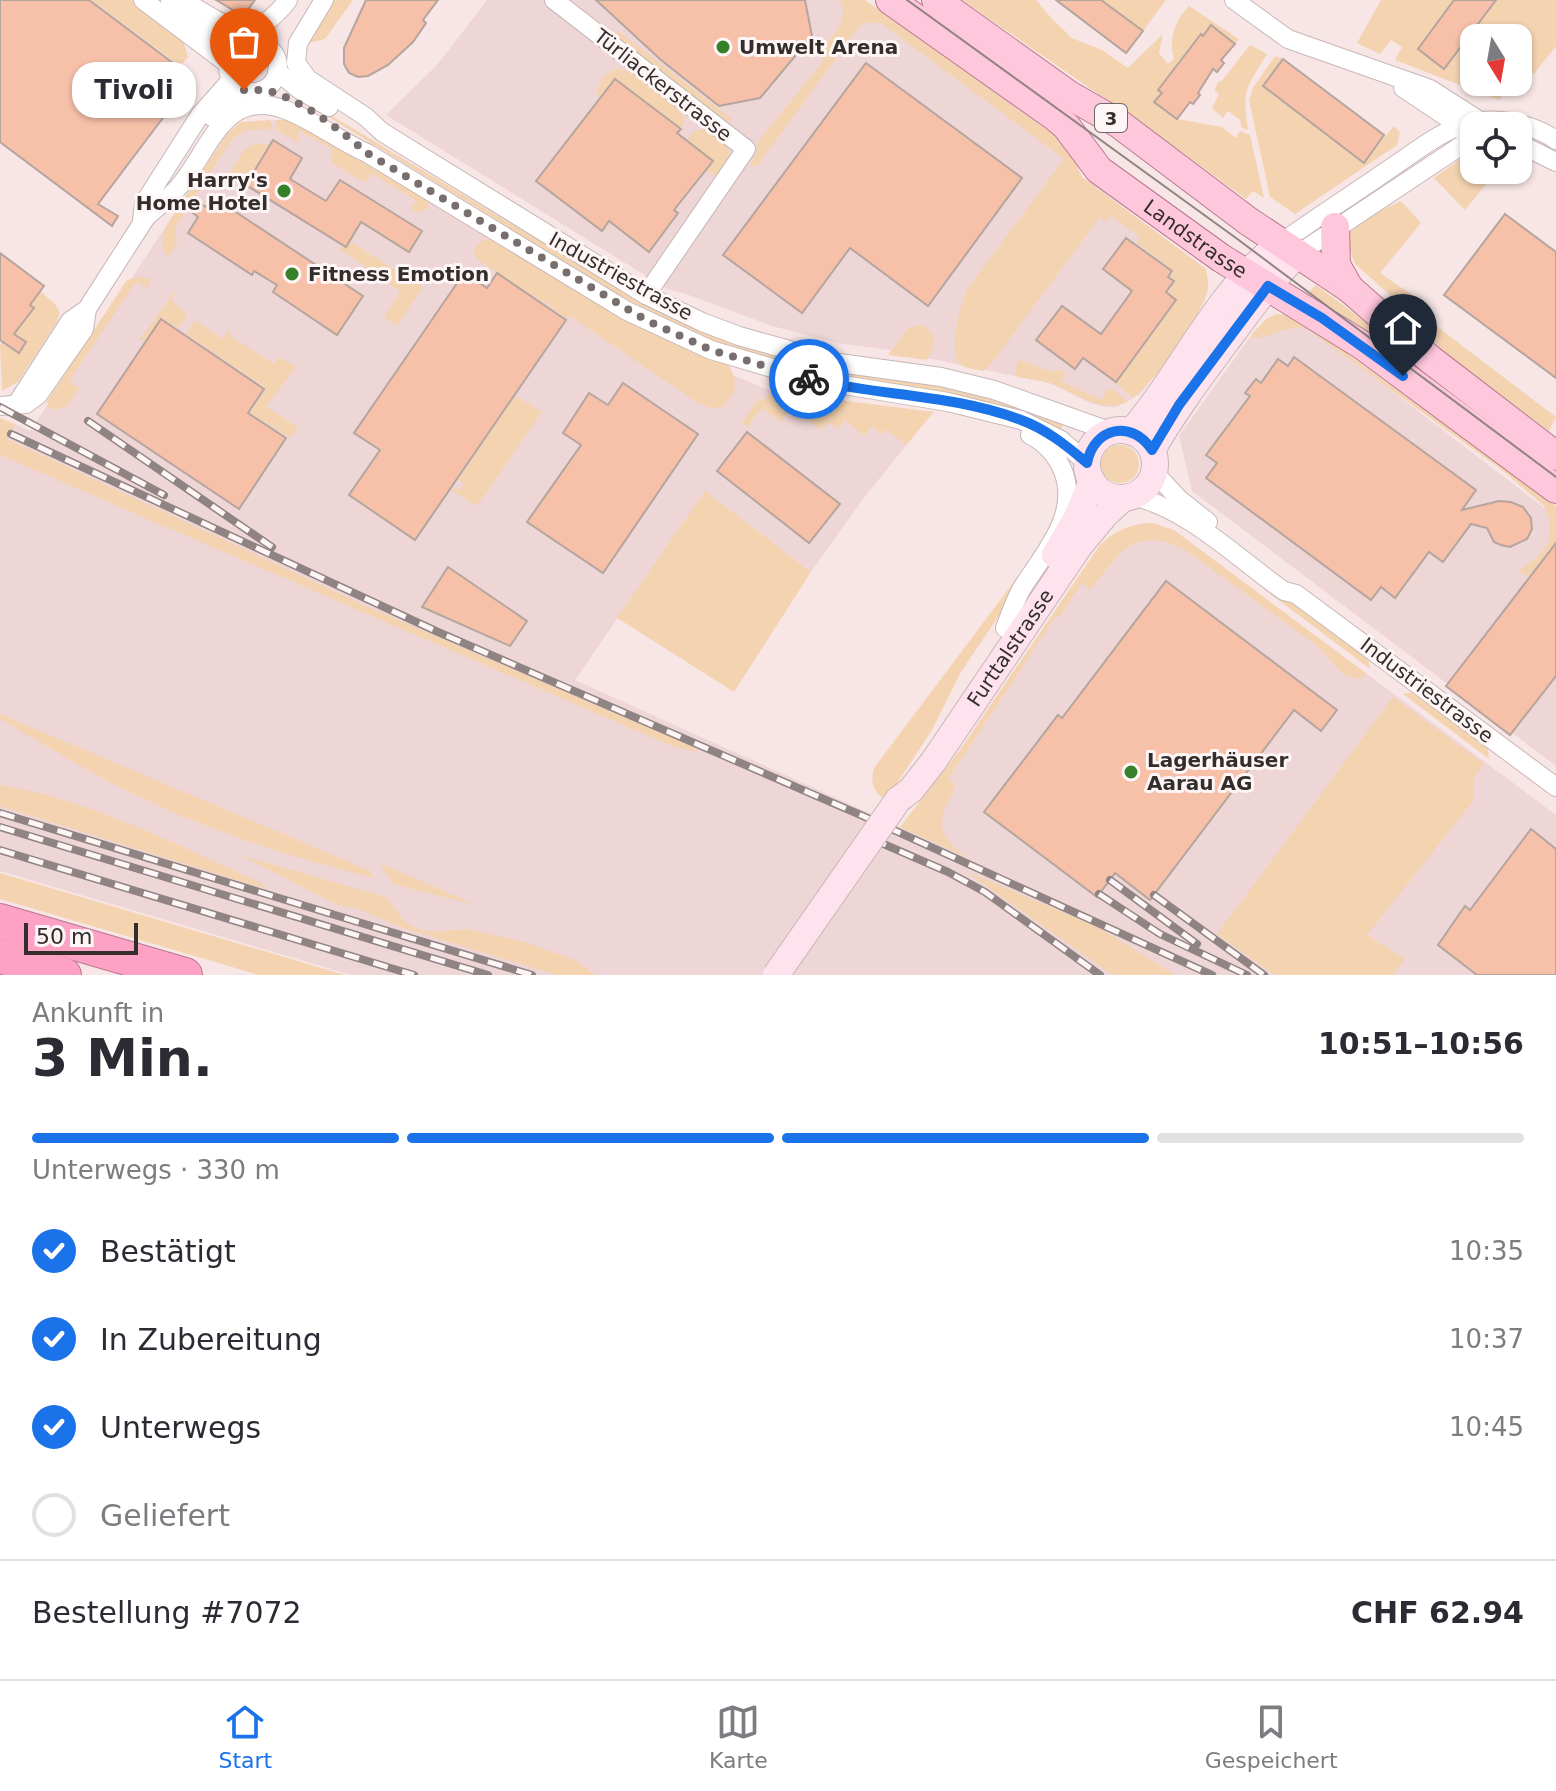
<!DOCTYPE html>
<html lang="de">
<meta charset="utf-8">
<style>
:root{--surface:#fff;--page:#f7f7f7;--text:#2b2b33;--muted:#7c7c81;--line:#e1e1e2;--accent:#1a73e8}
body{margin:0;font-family:"DejaVu Sans",sans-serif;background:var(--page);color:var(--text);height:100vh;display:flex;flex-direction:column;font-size:30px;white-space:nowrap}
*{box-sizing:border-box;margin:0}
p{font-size:26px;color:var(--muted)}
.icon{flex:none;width:44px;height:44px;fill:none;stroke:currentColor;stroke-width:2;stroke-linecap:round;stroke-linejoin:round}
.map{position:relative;height:975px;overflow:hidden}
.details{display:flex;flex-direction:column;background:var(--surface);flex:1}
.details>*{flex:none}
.needle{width:52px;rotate:169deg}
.buttons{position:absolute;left:1460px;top:24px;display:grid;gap:16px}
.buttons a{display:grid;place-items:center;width:72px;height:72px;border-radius:16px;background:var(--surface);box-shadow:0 2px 6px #0004;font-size:40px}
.scale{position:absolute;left:24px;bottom:20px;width:114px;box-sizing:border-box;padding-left:8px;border:4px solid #332d2c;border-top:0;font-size:22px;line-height:28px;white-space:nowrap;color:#332d2c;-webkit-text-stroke:6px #fef6f6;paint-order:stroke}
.pin{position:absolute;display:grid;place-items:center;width:68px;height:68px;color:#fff;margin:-82px -34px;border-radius:50% 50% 50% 0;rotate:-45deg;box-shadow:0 0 8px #0007}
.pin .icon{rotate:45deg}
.courier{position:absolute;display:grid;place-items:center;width:80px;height:80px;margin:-40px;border:6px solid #1a73e8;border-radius:50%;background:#fff;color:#222;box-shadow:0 2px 10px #0007}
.bubble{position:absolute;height:56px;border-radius:24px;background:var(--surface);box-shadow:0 2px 6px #0004;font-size:26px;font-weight:700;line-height:56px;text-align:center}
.head em{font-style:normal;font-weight:700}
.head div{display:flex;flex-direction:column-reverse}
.head{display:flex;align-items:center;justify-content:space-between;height:136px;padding:0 32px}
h1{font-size:52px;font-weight:700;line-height:60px}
.bar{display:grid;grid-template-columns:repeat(4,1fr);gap:12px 8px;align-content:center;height:96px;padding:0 32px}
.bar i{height:10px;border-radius:6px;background:var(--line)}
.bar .active{background:var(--accent)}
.bar p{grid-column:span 4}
.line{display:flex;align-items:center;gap:20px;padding:0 32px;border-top:2px solid var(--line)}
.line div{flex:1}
ol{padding:0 32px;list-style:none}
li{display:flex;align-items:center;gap:24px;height:88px}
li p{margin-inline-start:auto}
li .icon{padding:8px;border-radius:50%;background:var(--accent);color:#fff;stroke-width:4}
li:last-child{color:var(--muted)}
li i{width:44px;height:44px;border:4px solid var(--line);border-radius:50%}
.menu{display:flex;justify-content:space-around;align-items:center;height:112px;border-top:2px solid var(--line);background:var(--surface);font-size:22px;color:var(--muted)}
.menu a{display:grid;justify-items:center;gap:4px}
.menu .active{color:var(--accent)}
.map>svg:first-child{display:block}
</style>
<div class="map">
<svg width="1556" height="975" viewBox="0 0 1556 975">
<rect width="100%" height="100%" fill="#f8e6e6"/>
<g fill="#efd6d6">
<polygon points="487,0 852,0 1070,152 1082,177 1206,269 1208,288 1203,304 1168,358 1140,394 1117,407 1105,407 1090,403 1049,383 888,350 838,343 772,326 686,294 667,289 386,115 437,65"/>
<polygon points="290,120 705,364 774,392 925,422 863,499 811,572 705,492 575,680 903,828 941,778 1092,557 1156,524 1343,656 1556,815 1556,975 351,975 0,871 0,435 6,438 15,424 30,431 228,133 241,122"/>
<polygon points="1276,314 1300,320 1556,517 1556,766 1192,491 1179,436 1253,333 1266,319"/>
</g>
<g fill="#f4d3b1">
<polygon points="91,0 132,0 182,37 188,57 180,66"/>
<polygon points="334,0 353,0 325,39 309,43 316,26"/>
<path d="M839 0H865L1054 135 1070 152 1082 177 1206 269C1207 275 1209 282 1208 288 1204 313 1154 383 1133 398L1116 383 1177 301 1168 292 1175 281 1170 277 1174 271 1136 242 1140 237 1111 216 1106 222 1100 217 991 364 983 371C975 369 965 369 959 363 948 350 961 302 968 288L1064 159 881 23H863L858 28 758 165 751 167 760 139 824 60 818 54C830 38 853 19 839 0Z"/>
<path d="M963 0H1036L1053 20 1072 38 1102 50 1128 68 1163 34 1159 53 1168 64 1174 59C1168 39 1175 20 1189 6L1239 39 1235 44 1212 26 1203 36 1201 34 1158 90 1162 93 1155 102 1177 119 1222 127 1236 138 1240 131 1250 135 1264 198 1253 191 1246 199C1154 130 1057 67 963 0Z"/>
<polygon points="1101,0 1166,0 1143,31"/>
<polygon points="1381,0 1556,0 1556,46 1534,74 1524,67 1518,75 1518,38 1474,38 1474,82 1512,82 1499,100 1395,60 1402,47 1391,40 1380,54 1357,43"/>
<polygon points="617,30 732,119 725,124 612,38"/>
<path d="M1250 45 1267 54C1246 89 1242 88 1248 130L1242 128 1240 120 1228 111 1223 118 1212 108 1219 94 1214 90 1219 81 1221 82Z"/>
<polygon points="1275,56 1283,59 1263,87 1363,162 1394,126 1400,132 1397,145 1295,214 1270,197 1249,100 1253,88"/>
<path d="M617 68C634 70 678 102 685 119L681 129 616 79 601 98 596 94 602 78Z"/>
<polygon points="304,99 638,300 736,343 830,370 967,391 1065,422 1059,433 985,402 946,392 829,375 777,362 711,341 624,298 314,108"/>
<path d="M270 120 273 129 247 130 233 138 175 228 177 243 168 257C160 247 162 238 166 226L228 133 241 122Z"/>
<polygon points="275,120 290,120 429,201 428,208 421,212 410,210 416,200 371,173 365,183 332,163 332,149 298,130 299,143 278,131"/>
<path d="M704 129C731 143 736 154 720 180L706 170 712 160 687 140 694 131Z"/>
<polygon points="257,143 270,145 246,185 229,175 244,150"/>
<polygon points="1474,153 1474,170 1498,170 1465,210 1434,178 1462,158"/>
<polygon points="1401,201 1421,223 1380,273 1415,297 1409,308 1417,314 1418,312 1556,417 1549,431 1441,350 1417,319 1355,264 1345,237 1352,227 1365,218"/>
<path d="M490 239 643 327 729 366C739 383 736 392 723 407L711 408 698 403 570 316 566 319 544 301 542 302 479 261 475 256 474 248 481 241Z"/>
<polygon points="349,241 423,287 397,326 384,317 400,291 340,249 341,244 346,247"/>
<polygon points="0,253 44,286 40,291 55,304 60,313 57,322 18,382 2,391 0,345 30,305 0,278"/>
<polygon points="138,277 149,278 150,284 147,288 136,282 69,381 79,388 67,407 53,410 48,406 47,401 127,280"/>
<polygon points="1316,285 1556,464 1556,483 1306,295"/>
<polygon points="174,292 176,293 171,300 188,315 178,328 161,318 145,342 140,339"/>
<path d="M1276 314 1293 316 1312 328 1556 506V541L1528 577 1518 571 1538 556 1549 542V518L1544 506 1502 470 1310 331C1289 319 1270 342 1250 337L1266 319Z"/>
<polygon points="195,320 223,339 228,330 232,337 274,364 280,357 296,367 266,407 298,427 291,438 250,413 266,388 186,334"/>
<path d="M922 325C938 334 935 345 927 360L888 355 909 327Z"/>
<path d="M1019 360 1052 372 1060 369 1065 373 1061 381 1101 400 1108 388 1118 393 1128 402C1097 414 1077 392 1049 383 1039 380 1027 379 1017 377L1015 369Z"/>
<polygon points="782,388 832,399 934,412 906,445 885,429 881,434 872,426 864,436 845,420 837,429 828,422 821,430 802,415 798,420 788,412 780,422 762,408 747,427 742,423 758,399 763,401 774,391"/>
<polygon points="515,396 542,412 477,506 451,490 454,487 460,490 464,484 458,480"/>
<polygon points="0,418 15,424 7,439 366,606 694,747 698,752 674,747 0,455"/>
<circle cx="1120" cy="464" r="19"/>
<polygon points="705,491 811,572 734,692 617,618"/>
<path d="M1152 523 1174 530 1367 674 1359 679 1344 675 1316 645 1185 550C1134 524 1120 553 1090 590L1082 583 1060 616 1055 618 948 779 956 785C938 822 932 832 969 858L900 827 960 750 1100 545C1114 531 1132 523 1152 523Z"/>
<path d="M1034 555 1039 556 961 672 932 730 886 800C873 792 870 783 874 768Z"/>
<polygon points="1260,586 1279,594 1363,655 1369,662 1370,669"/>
<polygon points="1413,692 1484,745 1488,749 1489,759 1403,694"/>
<polygon points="1393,697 1484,764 1474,778 1474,800 1367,935 1405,959 1393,975 1274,975 1217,934"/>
<path d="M0 714 347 861 369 871 374 878C289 857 206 830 128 791 84 770 42 743 0 719Z"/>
<path d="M0 785C92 800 175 844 259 882L269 890 0 806Z"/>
<polygon points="239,855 386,897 404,921 418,929 433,932 467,929 524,942 575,960 596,975 557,975 400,927 359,909 338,905"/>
<polygon points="380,863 476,905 393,884"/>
<polygon points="965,871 1098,927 1175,975 1113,975"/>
<polygon points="0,873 345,975 259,975 0,899"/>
</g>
<g fill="#f7c0a9" stroke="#b4a59f" stroke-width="2">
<polygon points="0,0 89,0 193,78 98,204 118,216 112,226 0,142"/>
<polygon points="216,0 255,0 243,16"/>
<polygon points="366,0 438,0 423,20 426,23 413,42 388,65 368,76 358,77 349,73 344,64 344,48"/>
<polygon points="596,0 805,0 812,36 760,98 719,106 661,60"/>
<polygon points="1056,0 1101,0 1143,31 1126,53"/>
<polygon points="1454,0 1496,0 1444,69 1418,49"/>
<polygon points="1211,25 1235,44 1221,60 1224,63 1217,72 1213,69 1198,93 1200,95 1193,104 1190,102 1177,119 1154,102 1162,93 1158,90 1201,34 1203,36"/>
<polygon points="1283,59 1384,135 1364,163 1263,86"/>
<polygon points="866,63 1022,178 928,306 850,248 802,313 723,255"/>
<polygon points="615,79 681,129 677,133 713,161 674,210 678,213 649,252 609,221 602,231 536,181"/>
<polygon points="273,140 302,158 290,179 326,201 340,180 422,231 409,252 361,222 346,247 246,185"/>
<polygon points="213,197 363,296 337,335 273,292 277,285 254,271 252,275 188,233 198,217 193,213 200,203 206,207"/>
<polygon points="1505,214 1556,252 1556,378 1444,295"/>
<polygon points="1126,238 1172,271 1168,277 1174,281 1166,292 1176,300 1116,382 1083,358 1075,369 1036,340 1062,306 1101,334 1132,291 1103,269"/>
<polygon points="0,253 44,286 30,305 34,308 14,334 26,342 19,353 0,340"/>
<polygon points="464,273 487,288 497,273 566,320 415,540 349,495 380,450 354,433"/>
<polygon points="161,319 264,389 248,413 286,438 239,509 97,414"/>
<polygon points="1294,357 1476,490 1462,510 1499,501 1511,502 1523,507 1531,518 1532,529 1527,539 1510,547 1501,545 1494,542 1487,528 1471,524 1443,562 1429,552 1395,598 1381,587 1371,600 1206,478 1217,463 1206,455 1250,396 1245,393 1256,379 1261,383 1278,359 1288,366"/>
<polygon points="623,383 698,434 603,573 527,522 581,445 563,433 589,393 608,405"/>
<polygon points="747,432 840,504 809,543 717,471"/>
<polygon points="1556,543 1556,676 1510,735 1446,686"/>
<polygon points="448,567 527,621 510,646 422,607"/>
<polygon points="1166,581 1337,710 1321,731 1294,710 1150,900 1115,873 1097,897 984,812 1058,715 1062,718"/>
<polygon points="1531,829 1556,849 1556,975 1477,975 1438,945 1465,906 1470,910"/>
</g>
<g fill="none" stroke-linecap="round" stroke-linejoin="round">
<defs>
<g id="minor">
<polyline points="143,0 228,64"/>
<polyline points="170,0 198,24 242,45"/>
<path d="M183 0C226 26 251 49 288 0"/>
<polyline points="324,0 298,43 296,63 308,79 366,117 382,132 646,295 702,322 739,336 832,362 941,377 994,390 1112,432"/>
<polyline points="554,0 746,149 646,295"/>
<polyline points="1234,0 1288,39 1430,89 1480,121"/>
<circle cx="253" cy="67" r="25"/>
<polyline points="277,71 300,90 329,107"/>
<polyline points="1403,88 1445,116 1466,134"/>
<polyline points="212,117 244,90"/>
<polyline points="1518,143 1556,162"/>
<polyline points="142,220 144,203 200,115 232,79"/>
<path d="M142 221C155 208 171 197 182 183 211 146 226 87 286 110 313 120 340 141 367 153L627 311 711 350 813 380 948 402 1021 420 1061 440 1087 463"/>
<path d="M1281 243C1316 218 1352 195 1388 170 1414 153 1442 129 1473 122 1500 117 1534 125 1556 140"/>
<polyline points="1298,254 1459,147 1474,141"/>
<polyline points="16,405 70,321 87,309 150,211"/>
<polyline points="0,406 26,404 38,395 84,329 87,309"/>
<polyline points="1154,472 1179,499 1208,522"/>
<path d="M1133 496C1190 510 1237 558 1284 591L1296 594 1556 787"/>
<path d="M1005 628C1010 615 1015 600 1022 588 1044 553 1080 515 1063 471 1057 456 1045 442 1030 435"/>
</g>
<g id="secondary">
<circle cx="1121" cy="464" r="34"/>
<path d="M1131 432C1183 372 1216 291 1281 243"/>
<path d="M1152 450C1174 412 1200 377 1226 342 1249 311 1270 281 1298 254"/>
<polyline points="1055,555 1077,517 1092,481"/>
<path id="s1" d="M898 800 911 790 933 762 1080 545 1105 515 1123 498"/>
</g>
<g id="primary">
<path id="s2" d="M890 0 1054 116 1066 126 1099 170 1221 258 1362 345 1556 489"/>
<polyline points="936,0 1069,95 1118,123 1248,221 1349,288 1431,360 1556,456"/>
<polyline points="1335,227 1336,265 1349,288"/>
</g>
<g id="motorway">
<polyline points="0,921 185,975"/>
<polyline points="0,956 64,975"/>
</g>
</defs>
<use href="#minor" stroke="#c7b7b6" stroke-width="20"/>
<use href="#secondary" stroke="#c7b7b6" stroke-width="28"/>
<use href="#primary" stroke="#b6788f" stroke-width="30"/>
<use href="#motorway" stroke="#b6788f" stroke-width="36"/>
<use href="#minor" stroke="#fff" stroke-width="18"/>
<use href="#secondary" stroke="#fee3ee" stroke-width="26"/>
<use href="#primary" stroke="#fec7dc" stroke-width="28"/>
<use href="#motorway" stroke="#fda1c5" stroke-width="34"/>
<polyline stroke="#8f8383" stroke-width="2" points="907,0 1236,238 1556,477"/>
<defs>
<g id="rail">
<polyline points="0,407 164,495"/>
<polyline points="88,421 272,547"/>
<polyline points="11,434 438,632 863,816 1212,975"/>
<polyline points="0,813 532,975"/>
<polyline points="0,827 488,975"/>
<polyline points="872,839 948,872 985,892 1100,975"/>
<polyline points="0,850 414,975"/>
<polyline points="1110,880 1197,944"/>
<polyline points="1099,894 1160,934 1247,975"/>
<polyline points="1154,895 1264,975"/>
</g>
</defs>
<use href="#rail" stroke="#8f8383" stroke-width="8"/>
<use href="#rail" stroke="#fef6f6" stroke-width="5" stroke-dasharray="15" stroke-linecap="butt"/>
<defs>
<polyline id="secondary-bridge" points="776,975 898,800"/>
</defs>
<use href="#secondary-bridge" stroke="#c7b7b6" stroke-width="28" stroke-linecap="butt"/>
<use href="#secondary-bridge" stroke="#fee3ee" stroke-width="26"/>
</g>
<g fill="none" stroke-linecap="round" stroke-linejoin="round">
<path stroke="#786e6d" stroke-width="8" stroke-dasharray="0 14.4" d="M244 90C253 92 261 88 269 91 305 102 339 129 367 153L646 320 711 350 809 379"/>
<path stroke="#1a73e8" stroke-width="10" d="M809 379C878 396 953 394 1021 420 1046 429 1067 446 1087 463 1094 427 1132 419 1152 450L1179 405 1268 286 1322 318 1403 376"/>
</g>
<g fill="#358028" stroke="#fef6f6" stroke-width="3">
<circle cx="723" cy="47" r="8"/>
<circle cx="284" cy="191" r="8"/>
<circle cx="292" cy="274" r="8"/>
<circle cx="1131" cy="772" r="8"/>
</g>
<g text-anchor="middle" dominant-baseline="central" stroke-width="6" stroke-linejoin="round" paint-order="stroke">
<rect fill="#fef6f6" stroke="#706969" stroke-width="2" x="1095" y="104" width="32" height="28" rx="6"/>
<g font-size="18" font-weight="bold" fill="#332d2c">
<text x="1111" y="118">3</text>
</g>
<g font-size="20" font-weight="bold" fill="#332d2c" stroke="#fef6f6" text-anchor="start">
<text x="739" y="47">Umwelt Arena</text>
<text x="268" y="180" text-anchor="end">Harry's<tspan x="268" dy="23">Home Hotel</tspan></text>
<text x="308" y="274">Fitness Emotion</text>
<text x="1147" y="760">Lagerhäuser<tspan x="1147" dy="23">Aarau AG</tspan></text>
</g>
<g font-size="20" fill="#332d2c" stroke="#fef6f6">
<text transform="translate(663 85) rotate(38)">Türliackerstrasse</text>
<text stroke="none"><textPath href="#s2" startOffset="390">Landstrasse</textPath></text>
<text transform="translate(621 276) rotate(29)">Industriestrasse</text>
<text stroke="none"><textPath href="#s1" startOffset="190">Furttalstrasse</textPath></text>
<text transform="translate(1427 690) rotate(37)">Industriestrasse</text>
</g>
</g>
</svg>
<div class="buttons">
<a><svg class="needle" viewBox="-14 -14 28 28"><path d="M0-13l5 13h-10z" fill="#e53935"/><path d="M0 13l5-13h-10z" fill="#7c7c81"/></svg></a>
<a><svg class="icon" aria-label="locate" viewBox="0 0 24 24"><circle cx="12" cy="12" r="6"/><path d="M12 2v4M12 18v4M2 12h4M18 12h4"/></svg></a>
</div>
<div class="scale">50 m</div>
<div class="pin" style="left:244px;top:90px;background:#ea580c"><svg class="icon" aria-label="bag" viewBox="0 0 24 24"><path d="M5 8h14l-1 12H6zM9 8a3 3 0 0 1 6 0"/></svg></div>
<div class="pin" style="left:1403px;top:376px;background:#1f2937"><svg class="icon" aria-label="home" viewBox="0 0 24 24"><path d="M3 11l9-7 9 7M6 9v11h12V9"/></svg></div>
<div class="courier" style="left:809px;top:379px"><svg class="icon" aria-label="bike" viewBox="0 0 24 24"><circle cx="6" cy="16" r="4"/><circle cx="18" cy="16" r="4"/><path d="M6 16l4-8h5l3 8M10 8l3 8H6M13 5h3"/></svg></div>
<div class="bubble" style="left:72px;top:62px;width:124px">Tivoli</div>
</div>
<section class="details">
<div class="head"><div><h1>3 Min.</h1><p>Ankunft in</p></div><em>10:51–10:56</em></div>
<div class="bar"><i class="active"></i><i class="active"></i><i class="active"></i><i></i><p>Unterwegs · 330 m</p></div>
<ol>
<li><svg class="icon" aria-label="check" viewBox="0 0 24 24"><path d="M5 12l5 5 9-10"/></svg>Bestätigt<p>10:35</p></li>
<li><svg class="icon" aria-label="check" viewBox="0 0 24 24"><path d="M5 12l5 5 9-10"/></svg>In Zubereitung<p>10:37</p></li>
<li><svg class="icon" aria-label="check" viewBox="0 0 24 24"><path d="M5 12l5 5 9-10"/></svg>Unterwegs<p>10:45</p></li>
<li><i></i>Geliefert</li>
</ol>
<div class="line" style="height:104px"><div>Bestellung #7072</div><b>CHF 62.94</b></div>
</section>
<nav class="menu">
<a class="active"><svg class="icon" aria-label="home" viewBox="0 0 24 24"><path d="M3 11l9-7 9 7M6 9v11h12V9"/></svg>Start</a>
<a><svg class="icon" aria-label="map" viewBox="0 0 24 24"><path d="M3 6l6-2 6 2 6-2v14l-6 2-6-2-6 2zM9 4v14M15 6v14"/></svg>Karte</a>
<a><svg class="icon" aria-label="saved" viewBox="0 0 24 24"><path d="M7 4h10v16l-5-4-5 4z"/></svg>Gespeichert</a>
</nav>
